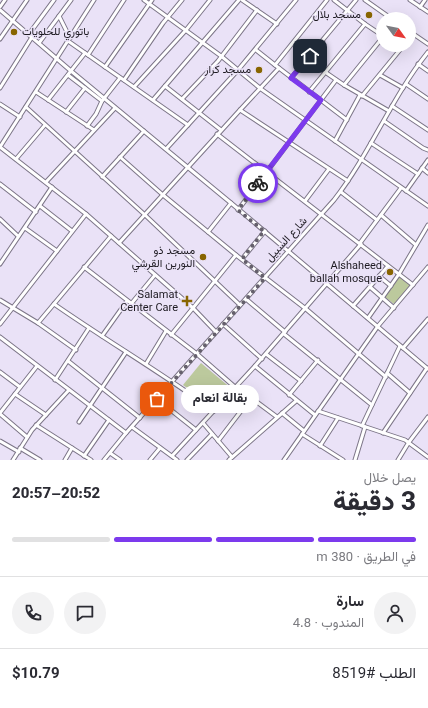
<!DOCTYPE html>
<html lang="ar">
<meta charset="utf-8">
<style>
:root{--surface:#fff;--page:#f2f2f3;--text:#2b2b33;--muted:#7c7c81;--line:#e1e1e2;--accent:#7c3aed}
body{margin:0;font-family:Georgia,Vazirmatn,serif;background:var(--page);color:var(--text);direction:rtl;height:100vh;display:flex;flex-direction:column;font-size:15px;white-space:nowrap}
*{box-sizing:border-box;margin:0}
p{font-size:13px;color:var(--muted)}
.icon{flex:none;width:22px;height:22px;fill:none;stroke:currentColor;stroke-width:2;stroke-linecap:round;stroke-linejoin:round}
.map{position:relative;height:460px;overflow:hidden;direction:ltr}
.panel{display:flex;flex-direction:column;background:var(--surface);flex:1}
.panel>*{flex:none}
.needle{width:26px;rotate:123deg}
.fabs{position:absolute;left:376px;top:12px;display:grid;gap:8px}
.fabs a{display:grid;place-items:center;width:40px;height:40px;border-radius:50%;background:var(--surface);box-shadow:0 4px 16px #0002;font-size:20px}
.pin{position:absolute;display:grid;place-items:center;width:34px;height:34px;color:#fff;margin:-17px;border-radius:8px;box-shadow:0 2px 6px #0006}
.courier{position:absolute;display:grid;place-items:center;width:40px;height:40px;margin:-20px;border:3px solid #7c3aed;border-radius:50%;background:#fff;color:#222;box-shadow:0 1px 5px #0007}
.bubble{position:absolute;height:28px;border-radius:14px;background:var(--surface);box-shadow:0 4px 16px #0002;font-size:13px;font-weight:800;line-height:28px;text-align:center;direction:rtl}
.summary em{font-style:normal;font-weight:800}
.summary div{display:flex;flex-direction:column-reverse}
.summary{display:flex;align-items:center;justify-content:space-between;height:68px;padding:0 12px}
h1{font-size:26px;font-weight:800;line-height:30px}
.bar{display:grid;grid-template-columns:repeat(4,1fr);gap:6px 4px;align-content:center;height:48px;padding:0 12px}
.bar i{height:5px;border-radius:3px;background:var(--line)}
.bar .on{background:var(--accent)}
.bar p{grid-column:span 4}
.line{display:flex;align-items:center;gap:10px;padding:0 12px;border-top:1px solid var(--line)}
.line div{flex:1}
.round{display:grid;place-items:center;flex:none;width:42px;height:42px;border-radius:21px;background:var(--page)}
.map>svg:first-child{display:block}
</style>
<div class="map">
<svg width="428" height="460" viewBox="0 0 428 460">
<rect width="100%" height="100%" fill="#eae2f7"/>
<g fill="#bcc99d">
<polygon points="399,276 411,285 394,304 385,297"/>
<polygon points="201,363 232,389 215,408 183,385"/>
</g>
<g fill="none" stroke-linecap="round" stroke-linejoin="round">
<defs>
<g id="minor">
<polyline points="144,0 221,56 261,89 428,206"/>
<polyline points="242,0 277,24"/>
<polyline points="334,0 365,24 383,36"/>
<polyline points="365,0 392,19"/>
<polyline points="410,0 428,12"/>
<polyline points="0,7 5,0"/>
<polyline points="420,7 425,0"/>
<polyline points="0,10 71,71 231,203 428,369"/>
<polyline points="59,16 70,38"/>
<polyline points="409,31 428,44"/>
<polyline points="29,34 54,0"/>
<polyline points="0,39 27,0"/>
<polyline points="409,39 413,34"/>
<polyline points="68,41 188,125"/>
<polyline points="39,43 71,0"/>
<polyline points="256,50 275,65 327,0"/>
<polyline points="88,55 124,0"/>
<polyline points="418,64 428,71"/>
<polyline points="275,65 347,120"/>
<polyline points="105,67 152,0"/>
<polyline points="325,72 344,85 389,111"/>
<polyline points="68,75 102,101"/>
<polyline points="380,75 403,88"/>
<polyline points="291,78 356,0"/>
<polyline points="124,80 163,23 182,0"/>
<polyline points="406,84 428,99"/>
<polyline points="344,85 383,37"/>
<polyline points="165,86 221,130"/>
<polyline points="134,87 186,30 210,0"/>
<polyline points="0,88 32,37"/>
<polyline points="36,92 94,130"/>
<polyline points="309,92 365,24"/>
<polyline points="362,96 404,45"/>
<polyline points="182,99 218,61 257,10"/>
<polyline points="48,100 85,53"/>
<polyline points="153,100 239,0"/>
<polyline points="0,104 20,117"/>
<polyline points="392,106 428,130"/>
<polyline points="26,107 145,215 240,305"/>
<polyline points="240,110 348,181"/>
<polyline points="66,112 85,88"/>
<polyline points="384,121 423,148 428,150"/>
<polyline points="87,126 96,114 102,101 120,78"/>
<polyline points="217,134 413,285"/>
<polyline points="335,141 360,95"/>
<polyline points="371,143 418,174"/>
<polyline points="0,147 86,214 193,308 216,332"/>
<polyline points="0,147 94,0"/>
<polyline points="166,149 238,70 296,0"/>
<polyline points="120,157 163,195 236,255 306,309 386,377"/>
<polyline points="16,159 45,125"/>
<polyline points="422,168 428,173"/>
<polyline points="102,177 144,131"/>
<polyline points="46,182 115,108"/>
<polyline points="0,184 36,212"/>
<polyline points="406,191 428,160"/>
<polyline points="341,192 377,220"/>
<polyline points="305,201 329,169"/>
<polyline points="40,206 72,231"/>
<polyline points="238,210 336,80"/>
<polyline points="381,215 416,245"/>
<polyline points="0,219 18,236"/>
<polyline points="25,228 57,251"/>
<polyline points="208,232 231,203"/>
<polyline points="119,243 240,110 279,68"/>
<polyline points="360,243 401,188"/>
<polyline points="242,259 265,231"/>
<polyline points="0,264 52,187"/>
<polyline points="84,267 197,354 236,388"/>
<polyline points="379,276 391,286"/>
<polyline points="370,287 394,308"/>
<polyline points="246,299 285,332"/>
<polyline points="0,300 38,323 76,350"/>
<path d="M54 304C107 341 162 373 214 411"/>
<polyline points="131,304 155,275"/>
<polyline points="353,306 388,266"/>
<polyline points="368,318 399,274 428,225"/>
<polyline points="38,323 111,236"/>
<polyline points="0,324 86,214"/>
<polyline points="223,324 262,359"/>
<polyline points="284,334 372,405"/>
<polyline points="171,335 236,255"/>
<polyline points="102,336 127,301"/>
<polyline points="0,337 126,433"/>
<polyline points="403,348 428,319"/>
<polyline points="266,354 301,381"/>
<polyline points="68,361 140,418"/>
<polyline points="146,364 166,331"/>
<polyline points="255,366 315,415"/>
<polyline points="0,372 20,387"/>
<polyline points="387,373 410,393"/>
<polyline points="55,380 89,328"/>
<polyline points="237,387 277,417"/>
<polyline points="15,394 46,415"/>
<polyline points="289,395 318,360"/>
<polyline points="157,399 196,430"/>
<polyline points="318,411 405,440 428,457"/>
<polyline points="0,413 37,366"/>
<polyline points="282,413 304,431"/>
<polyline points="0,414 27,437"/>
<polyline points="79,422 126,352"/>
<polyline points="203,423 232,457"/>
<polyline points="36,425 91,460"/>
<polyline points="362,426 400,346"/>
<polyline points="132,427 177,460"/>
<polyline points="383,433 427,368"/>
<polyline points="302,434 343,460"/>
<polyline points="0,441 19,452"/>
<polyline points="218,441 251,398"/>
<polyline points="320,446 338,418"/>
<polyline points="20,448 40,460"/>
<polyline points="110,453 120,460"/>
<polyline points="84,456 109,420"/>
<polyline points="172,456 255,366 361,244"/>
<polyline points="13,460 32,430 69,390"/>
<polyline points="65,460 72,448"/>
<path d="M104 460 126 433 334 200C370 154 391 98 428 52"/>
<polyline points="150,460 160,448"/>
<polyline points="187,460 212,434"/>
<polyline points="229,460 296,401"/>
<polyline points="284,460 378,326 428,267"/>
<polyline points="355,460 365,427"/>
<polyline points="398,460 409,442 428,417"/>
</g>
</defs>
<use href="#minor" stroke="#7c7587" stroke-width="5"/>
<use href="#minor" stroke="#fff" stroke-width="3"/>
</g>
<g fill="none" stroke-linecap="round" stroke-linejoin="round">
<polyline stroke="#65606c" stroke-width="4" stroke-dasharray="0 7.2" points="157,399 265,278 242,259 264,231 238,210 258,183"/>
<polyline stroke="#7c3aed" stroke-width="5" points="258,183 321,100 291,78 310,56"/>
</g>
<g fill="#886500" stroke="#eae2f7" stroke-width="1.5">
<circle cx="369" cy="15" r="4"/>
<circle cx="14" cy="32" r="4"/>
<circle cx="259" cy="70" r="4"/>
<circle cx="203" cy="257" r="4"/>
<circle cx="390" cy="272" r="4"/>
<path d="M185 295h4v4h4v4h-4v4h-4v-4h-4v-4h4z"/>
</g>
<g text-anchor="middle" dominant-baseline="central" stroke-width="3" stroke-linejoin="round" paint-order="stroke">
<g font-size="11" fill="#1d1a21" stroke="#eae2f7" text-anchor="end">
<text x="361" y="15">مسجد بلال</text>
<text x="22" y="32" text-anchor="start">باتوري للحلويات</text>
<text x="251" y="70">مسجد كرار</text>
<text x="195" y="251">مسجد ذو<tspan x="195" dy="13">النورين القرشي</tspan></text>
<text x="382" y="266">Alshaheed<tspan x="382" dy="13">ballah mosque</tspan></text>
<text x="178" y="295">Salamat<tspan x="178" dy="13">Center Care</tspan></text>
</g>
<g font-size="11" fill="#1d1a21" stroke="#eae2f7">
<text transform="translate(287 240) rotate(-48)">شارع السبيل</text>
</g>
</g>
</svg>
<div class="fabs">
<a><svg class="needle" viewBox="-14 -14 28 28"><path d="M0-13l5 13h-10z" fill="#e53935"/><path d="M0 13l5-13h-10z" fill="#7c7c81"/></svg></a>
</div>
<div class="pin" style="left:157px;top:399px;background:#ea580c"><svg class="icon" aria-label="bag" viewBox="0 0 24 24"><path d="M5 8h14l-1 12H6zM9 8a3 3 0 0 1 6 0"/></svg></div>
<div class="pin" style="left:310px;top:56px;background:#1f2937"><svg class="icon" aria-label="home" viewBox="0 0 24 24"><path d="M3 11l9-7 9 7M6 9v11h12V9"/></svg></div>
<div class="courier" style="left:258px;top:183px"><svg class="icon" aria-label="bike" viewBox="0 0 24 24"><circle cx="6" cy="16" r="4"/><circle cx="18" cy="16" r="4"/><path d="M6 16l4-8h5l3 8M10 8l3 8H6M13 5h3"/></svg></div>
<div class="bubble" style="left:181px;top:385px;width:78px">بقالة انعام</div>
</div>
<section class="panel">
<div class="summary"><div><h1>3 دقيقة</h1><p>يصل خلال</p></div><em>20:52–20:57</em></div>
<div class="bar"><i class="on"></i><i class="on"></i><i class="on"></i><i></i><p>في الطريق · 380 m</p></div>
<div class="line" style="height:72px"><a class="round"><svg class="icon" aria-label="person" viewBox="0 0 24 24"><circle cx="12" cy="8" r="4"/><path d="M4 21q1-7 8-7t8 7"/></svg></a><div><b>سارة</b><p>المندوب · 4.8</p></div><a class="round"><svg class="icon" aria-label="chat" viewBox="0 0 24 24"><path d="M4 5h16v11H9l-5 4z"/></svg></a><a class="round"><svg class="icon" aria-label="phone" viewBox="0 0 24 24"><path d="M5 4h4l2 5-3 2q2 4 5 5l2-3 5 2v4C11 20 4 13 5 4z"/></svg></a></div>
<div class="line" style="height:52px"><div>الطلب #8519</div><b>$10.79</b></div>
</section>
